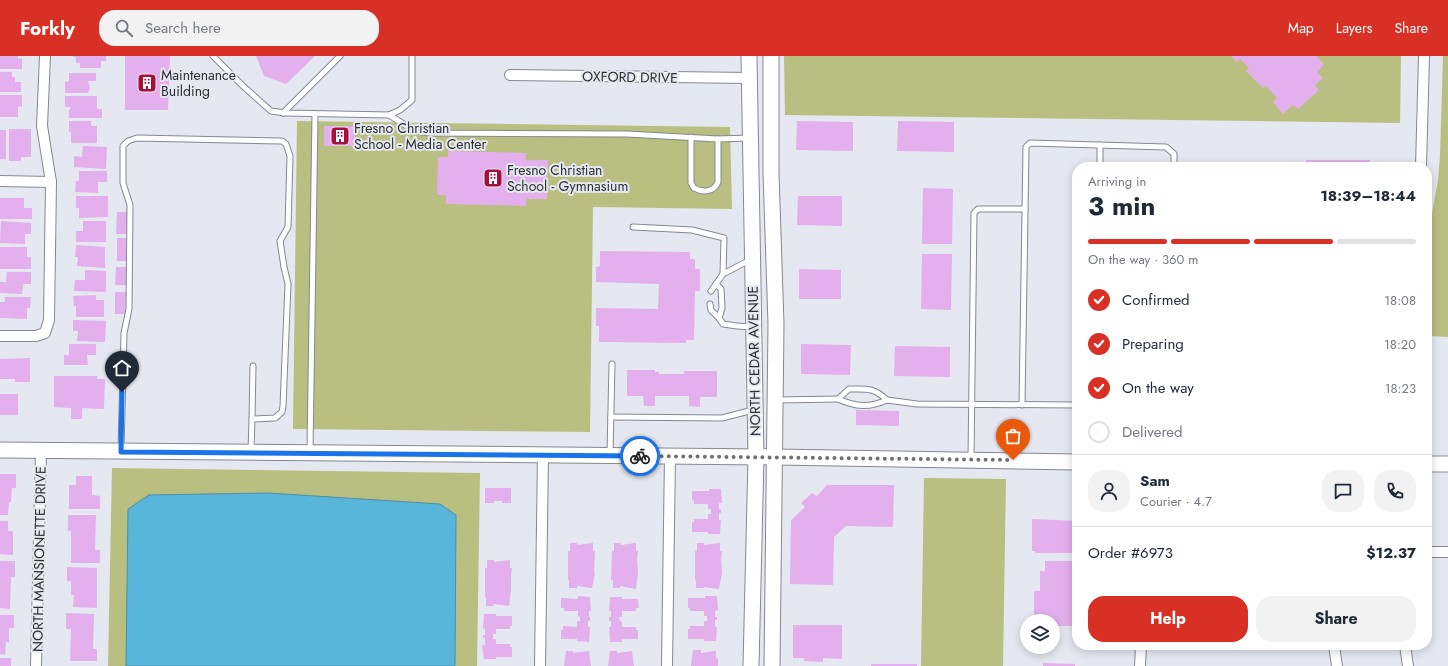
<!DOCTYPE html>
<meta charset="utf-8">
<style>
:root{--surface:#fff;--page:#f2f2f3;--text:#1f2937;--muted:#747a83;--line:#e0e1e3;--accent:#d93025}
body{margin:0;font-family:Jost,sans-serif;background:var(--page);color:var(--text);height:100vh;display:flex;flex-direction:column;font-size:15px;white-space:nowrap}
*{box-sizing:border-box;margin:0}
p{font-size:13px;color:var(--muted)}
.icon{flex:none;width:22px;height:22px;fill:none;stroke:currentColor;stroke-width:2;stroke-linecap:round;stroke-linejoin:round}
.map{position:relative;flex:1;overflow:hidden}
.details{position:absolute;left:1072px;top:106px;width:360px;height:488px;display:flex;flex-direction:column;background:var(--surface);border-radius:16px;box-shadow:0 2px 10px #0003}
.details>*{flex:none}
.tools{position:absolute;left:1020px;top:558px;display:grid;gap:8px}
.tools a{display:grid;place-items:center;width:40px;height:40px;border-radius:50%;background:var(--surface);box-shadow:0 2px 10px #0003;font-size:20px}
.pin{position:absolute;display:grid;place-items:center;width:34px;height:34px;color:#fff;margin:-41px -17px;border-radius:50% 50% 50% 0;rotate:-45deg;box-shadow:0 0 4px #0007}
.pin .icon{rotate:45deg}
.courier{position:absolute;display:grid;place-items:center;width:40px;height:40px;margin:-20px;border:3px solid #1a73e8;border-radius:50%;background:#fff;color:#222;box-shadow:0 1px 5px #0007}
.overview em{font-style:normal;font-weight:700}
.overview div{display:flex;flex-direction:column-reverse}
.overview{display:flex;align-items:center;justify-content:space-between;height:68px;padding:0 16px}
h1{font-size:26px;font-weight:700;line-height:30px}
.bar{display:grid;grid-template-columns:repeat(4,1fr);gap:6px 4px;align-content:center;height:48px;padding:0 16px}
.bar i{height:5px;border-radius:3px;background:var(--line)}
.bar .on{background:var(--accent)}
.bar p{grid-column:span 4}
.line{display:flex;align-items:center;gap:10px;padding:0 16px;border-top:1px solid var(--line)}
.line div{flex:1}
.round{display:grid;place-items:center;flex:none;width:42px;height:42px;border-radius:16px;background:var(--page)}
ol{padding:0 16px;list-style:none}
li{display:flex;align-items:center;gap:12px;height:44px}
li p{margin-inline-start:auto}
li .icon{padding:4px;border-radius:50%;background:var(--accent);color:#fff;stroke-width:4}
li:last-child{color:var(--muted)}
li i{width:22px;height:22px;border:2px solid var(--line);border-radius:50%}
.button{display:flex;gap:8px;margin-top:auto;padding:8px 16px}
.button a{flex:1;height:46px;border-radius:16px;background:var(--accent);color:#fff;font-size:16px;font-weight:700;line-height:46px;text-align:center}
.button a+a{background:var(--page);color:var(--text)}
header{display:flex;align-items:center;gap:24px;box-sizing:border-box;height:56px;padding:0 20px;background:var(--accent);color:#fff}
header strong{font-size:19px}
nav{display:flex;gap:22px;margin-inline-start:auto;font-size:14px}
.search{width:280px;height:36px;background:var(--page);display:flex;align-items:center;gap:10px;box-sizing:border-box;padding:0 14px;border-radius:16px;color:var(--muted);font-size:15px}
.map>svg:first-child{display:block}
</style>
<header>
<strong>Forkly</strong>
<div class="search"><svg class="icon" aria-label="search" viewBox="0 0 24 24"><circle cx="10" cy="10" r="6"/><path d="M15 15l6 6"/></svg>Search here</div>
<nav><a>Map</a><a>Layers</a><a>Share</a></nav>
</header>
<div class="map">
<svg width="1448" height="610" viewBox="0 0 1448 610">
<rect width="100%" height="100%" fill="#e5e8f0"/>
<g fill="#b9bf80">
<polygon points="784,0 1401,0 1400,67 785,59"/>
<polygon points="1443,0 1448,0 1448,281 1427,280 1427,185 1438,124 1440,100"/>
<polygon points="297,65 730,71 732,153 593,151 590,376 293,373"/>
<polygon points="112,412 480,417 477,610 108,610"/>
<polygon points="924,422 1006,423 1003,610 921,610"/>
</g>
<polygon fill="#58b6da" stroke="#4b8ea8" points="268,437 440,448 456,459 455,610 126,610 128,453 149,439"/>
<g fill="#e3afed">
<polygon points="0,0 18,0 18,3 22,2 22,13 0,13"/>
<polygon points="73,0 106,0 106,5 101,5 101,12 80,12 80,7 76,7 76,1 73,1"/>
<polygon points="125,0 170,0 168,54 125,54"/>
<polygon points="256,0 315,0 286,28 264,20"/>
<polygon points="1231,0 1316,0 1324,9 1317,16 1323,22 1315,29 1319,34 1298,53 1293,49 1283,58 1273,46 1277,42 1266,30 1263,32 1246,15 1249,12 1240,3 1237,6"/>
<polygon points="0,16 12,16 12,21 15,21 15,26 21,26 21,36 0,36"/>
<polygon points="69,17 96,17 96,25 88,25 90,32 89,35 87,37 65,37 65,26 69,25"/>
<polygon points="0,39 22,39 22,51 18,50 18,61 0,61"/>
<polygon points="65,40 97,40 97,53 102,53 102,62 69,62 69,53 70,54 70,51 65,51"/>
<polygon points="69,65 91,65 91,70 97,70 97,87 71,87 71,76 69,76"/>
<polygon points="797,65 853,66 853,95 796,94"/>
<polygon points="898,65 954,66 954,96 897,95"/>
<rect x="324" y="70" width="31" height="20"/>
<polygon points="9,73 31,73 31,101 21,101 21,105 9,105"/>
<rect x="0" y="74" width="6" height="29"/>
<polygon points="83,90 107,91 106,113 74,111 74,100 82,101"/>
<polygon points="448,95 526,97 526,104 548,104 547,143 526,143 526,150 446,148 446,139 437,139 438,101 448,101"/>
<polygon points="1306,104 1370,104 1370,111 1295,111 1295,109 1306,109"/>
<polygon points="1195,107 1224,108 1224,111 1195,111"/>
<polygon points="79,115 107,115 107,126 98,126 98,137 75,136 76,125 79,125"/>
<polygon points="923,132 953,133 952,188 922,188"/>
<polygon points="76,140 108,140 108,161 79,162 79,152 76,152"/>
<polygon points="798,140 842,140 842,170 797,169"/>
<polygon points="0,142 24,142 24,152 32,152 32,163 0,163"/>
<polygon points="117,156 128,156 127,178 116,178"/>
<polygon points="1,165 31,167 31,178 25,178 25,188 0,187"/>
<polygon points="83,165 106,165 106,186 76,186 76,175 83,175"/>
<polygon points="117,182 126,182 127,205 117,205"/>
<polygon points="76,189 105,191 105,212 77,210 78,201 75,201"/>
<polygon points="0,191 27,191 27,201 31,201 31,213 0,213"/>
<polygon points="600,195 690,196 690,203 695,203 695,213 700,213 700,235 695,235 694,284 686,284 686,287 599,286 599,270 596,270 596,252 658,253 659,228 596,226 596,211 600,210"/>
<polygon points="922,198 952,198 951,254 921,253"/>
<polygon points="116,211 127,211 126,229 115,229"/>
<polygon points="799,213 841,214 841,243 799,243"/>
<polygon points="85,214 106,215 106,236 74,235 75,224 85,224"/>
<polygon points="7,216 31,216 31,228 23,228 22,238 0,237 0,226 6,226"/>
<polygon points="115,236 126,236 125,258 115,258"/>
<polygon points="96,239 96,244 104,244 104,261 76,261 76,250 74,250 73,240"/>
<polygon points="5,241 31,241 30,252 27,252 27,263 0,262 0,246 5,246"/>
<polygon points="73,264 106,265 105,286 77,285 78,275 73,275"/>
<polygon points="69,288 96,288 96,299 87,299 88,309 64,309 64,299 69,299"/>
<polygon points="801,288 851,289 850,319 801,318"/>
<polygon points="895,290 950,291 950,321 894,320"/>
<polygon points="30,302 30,326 15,326 15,323 0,323 0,303"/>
<polygon points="627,314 655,314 655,316 659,316 659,318 684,318 684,315 717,315 717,341 700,341 700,351 689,350 689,340 655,340 655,350 644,350 643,340 627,340"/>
<polygon points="54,320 97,320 97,323 105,323 104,353 82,352 82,363 71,363 71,352 54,351"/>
<rect x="0" y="338" width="18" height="21"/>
<polygon points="856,354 899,355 899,370 856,369"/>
<polygon points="0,418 16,418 16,432 12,432 11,446 9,446 8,459 0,459"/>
<polygon points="76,420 92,420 92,439 100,440 100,453 69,453 69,429 76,429"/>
<polygon points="827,429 894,429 893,471 846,470 834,481 833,529 790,528 791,464 805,451 801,447 812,437 817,440"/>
<polygon points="485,432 511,432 511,447 502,447 502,445 494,445 494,447 485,447"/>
<polygon points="709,433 721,433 722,447 719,447 719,453 721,454 721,457 719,457 719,464 721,464 720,478 708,478 708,476 692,476 692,466 694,466 694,463 708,463 708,458 711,458 711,453 708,453 708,448 694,448 694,445 692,444 692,435 709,435"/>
<polygon points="68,459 96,459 95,494 100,494 100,507 71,507 71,475 68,475"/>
<polygon points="1032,463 1077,465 1077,497 1035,497 1035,495 1032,495"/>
<polygon points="0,465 8,465 8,475 13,475 13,499 0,498"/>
<polygon points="570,487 577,487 577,489 593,487 593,495 595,495 594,517 595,517 592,532 577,530 577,532 569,532 569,524 568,524 568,495 570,495"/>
<polygon points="614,487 621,487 621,489 636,487 636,495 638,495 637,503 638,517 636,533 620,530 620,532 613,532 613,524 611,524 612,495 614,495"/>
<polygon points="697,487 704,487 704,489 720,487 720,495 722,495 721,503 722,517 719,533 704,531 704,532 696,532 696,525 695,524 695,495 697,495"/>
<polygon points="487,504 494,504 494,506 510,504 510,512 512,512 511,520 511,534 509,550 494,548 493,550 486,550 486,542 485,541 485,512 487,512"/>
<polygon points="0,505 15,505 15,521 11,521 10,553 0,552"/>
<polygon points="1045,505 1077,505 1076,570 1053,570 1053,565 1034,565 1034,535 1040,535 1040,515 1045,515"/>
<polygon points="67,511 97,512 97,552 73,551 74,539 71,539 71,525 67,525"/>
<polygon points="578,540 590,541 591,555 589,555 589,561 590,561 590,565 588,565 588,571 590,571 589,586 577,585 577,583 561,583 561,574 563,574 563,570 577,571 577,565 580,565 580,561 578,560 578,555 564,555 564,552 561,552 561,542 578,543"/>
<polygon points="705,540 717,540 718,554 715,555 715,561 717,561 717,564 715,564 715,571 717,571 716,585 704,585 704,583 688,583 688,573 690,573 690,570 704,570 704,565 707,565 707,560 704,560 704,555 690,555 690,552 688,552 688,542 705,542"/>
<polygon points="610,541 622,541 622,543 638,543 639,552 636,552 636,555 622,555 622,561 619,561 620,565 622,566 622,571 636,571 636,574 638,574 638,583 622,583 622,586 610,586 609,571 611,571 611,565 609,565 609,561 611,561 611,555 609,555"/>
<polygon points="66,557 94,558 93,593 97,593 97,605 70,605 71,573 66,573"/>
<polygon points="484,558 496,558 496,560 512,560 512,570 510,570 510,573 496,573 496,578 493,578 493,583 496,583 496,588 510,588 510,591 512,591 512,601 496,601 496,603 484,603 482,589 485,589 485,582 483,582 483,579 485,579 485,572 483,573"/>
<polygon points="0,559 14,559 14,572 9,572 9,586 6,586 5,599 0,598"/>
<polygon points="793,569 842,569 842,603 823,602 823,606 804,605 804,602 793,602"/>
<polygon points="693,594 701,594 701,597 716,595 716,602 718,603 718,610 691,610"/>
<polygon points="566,595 573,595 573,597 589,595 591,610 564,610"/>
<polygon points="610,595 617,595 617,597 632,595 634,610 608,610"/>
<rect x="0" y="602" width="11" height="8"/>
<polygon points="1043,607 1075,608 1075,610 1043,610"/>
<rect x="871" y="608" width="46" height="2"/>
</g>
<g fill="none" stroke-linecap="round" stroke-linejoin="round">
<defs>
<g id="lane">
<polyline points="213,0 243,30 271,55 286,57 389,59 400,54 412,44 412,0"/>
<polyline points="283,57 340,0"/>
<polyline points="389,59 415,75 430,77 627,78 718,83 749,82"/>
<path d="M691 81V127L694 132C703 137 714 136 718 126V83"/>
<polyline points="1100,111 1100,89"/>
<polyline points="633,171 692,174 724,182 723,218"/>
<polyline points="750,204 723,218 716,228 721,233 722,252 719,262 723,268 737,270 752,271"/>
<polyline points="711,235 716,228"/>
<polyline points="710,248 711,254 719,262"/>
<path d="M849 333C867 333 873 331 887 344 869 352 856 351 838 343Z"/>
<polyline points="777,344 838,343"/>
<polyline points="887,344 917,348 1077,349"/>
<polyline points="1022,349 1026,91 1030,87 1166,91 1174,98 1174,111"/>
<polyline points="611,361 722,362 753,354"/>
<polyline points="252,363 253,310"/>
<polyline points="121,393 124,277 129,253 130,149 123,127 123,90 128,85 137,82 282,85 286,88 290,100 288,171 280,185 284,211 288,228 283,350 282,356 275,362 252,363 251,396"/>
<polyline points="310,396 315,58"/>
<polyline points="610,398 612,308"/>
<polyline points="971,403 974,157 978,153 1025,153"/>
</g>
<g id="street">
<polyline points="510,19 750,22"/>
<polyline points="1421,111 1424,0"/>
<polyline points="0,125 51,126"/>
<polyline points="0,280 36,280 45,277 49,264 51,126 42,70 45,0"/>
<polyline points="1427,496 1448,496"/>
<polyline points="1334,589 1337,610"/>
<polyline points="1405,589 1408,610"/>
<polyline points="36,610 41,395"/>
<polyline points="540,610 543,399"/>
<polyline points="667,610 670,400"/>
<polyline points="1140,610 1141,589"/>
</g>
<g id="secondary">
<polyline points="749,0 756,401 751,610"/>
<polyline points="771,0 771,117 776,268 772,610"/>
<polyline points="0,394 776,401 1077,406"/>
<polyline points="1427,408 1448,408"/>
</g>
</defs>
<use href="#lane" stroke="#858890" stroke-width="7"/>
<use href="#street" stroke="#858890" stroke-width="12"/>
<use href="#secondary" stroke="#858890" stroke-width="17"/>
<use href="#lane" stroke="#fff" stroke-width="5"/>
<use href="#street" stroke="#fff" stroke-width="10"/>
<use href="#secondary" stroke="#fff" stroke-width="15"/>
</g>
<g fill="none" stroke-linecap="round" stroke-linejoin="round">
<polyline stroke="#6e7074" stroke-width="4" stroke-dasharray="0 7.2" points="640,400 1013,404"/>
<polyline stroke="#1a73e8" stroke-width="5" points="122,336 121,396 640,400"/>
</g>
<defs>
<symbol id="building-square" viewBox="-11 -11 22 22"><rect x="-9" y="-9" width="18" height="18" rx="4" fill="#a70f3b" stroke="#e5e8f0"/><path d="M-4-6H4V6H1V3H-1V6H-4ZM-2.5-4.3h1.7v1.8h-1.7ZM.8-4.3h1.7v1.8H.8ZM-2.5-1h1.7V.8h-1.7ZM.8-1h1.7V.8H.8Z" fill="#fff"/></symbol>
</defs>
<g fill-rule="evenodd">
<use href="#building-square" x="136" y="16" width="22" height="22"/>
<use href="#building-square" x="329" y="69" width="22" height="22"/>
<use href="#building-square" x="482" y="111" width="22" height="22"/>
</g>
<g text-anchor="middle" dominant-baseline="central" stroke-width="4" stroke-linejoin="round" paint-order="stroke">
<g font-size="14" fill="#2e2f32" stroke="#e5e8f0" text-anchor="start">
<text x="161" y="19">Maintenance<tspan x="161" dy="16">Building</tspan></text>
<text x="354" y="72">Fresno Christian<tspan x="354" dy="16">School - Media Center</tspan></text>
<text x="507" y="114">Fresno Christian<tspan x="507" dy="16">School - Gymnasium</tspan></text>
</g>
<g font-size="14" fill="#2e2f32" stroke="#e5e8f0">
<text transform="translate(630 21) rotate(1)">OXFORD DRIVE</text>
<text transform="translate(754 305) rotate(-91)">NORTH CEDAR AVENUE</text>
<text transform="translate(39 503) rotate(-89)">NORTH MANSIONETTE DRIVE</text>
</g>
</g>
</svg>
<div class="tools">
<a><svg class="icon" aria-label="layers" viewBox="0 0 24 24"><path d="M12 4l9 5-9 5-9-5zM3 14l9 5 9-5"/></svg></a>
</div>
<div class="pin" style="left:1013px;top:404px;background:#ea580c"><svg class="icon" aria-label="bag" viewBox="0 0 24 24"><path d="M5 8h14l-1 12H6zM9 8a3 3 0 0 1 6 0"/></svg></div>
<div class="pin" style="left:122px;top:336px;background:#1f2937"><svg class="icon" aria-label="home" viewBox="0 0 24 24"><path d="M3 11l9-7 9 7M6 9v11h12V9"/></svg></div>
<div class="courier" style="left:640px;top:400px"><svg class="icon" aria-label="bike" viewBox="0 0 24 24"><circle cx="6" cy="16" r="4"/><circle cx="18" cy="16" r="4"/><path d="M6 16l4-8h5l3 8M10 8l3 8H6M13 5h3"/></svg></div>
<section class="details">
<div class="overview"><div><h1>3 min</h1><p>Arriving in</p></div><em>18:39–18:44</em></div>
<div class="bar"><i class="on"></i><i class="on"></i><i class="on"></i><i></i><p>On the way · 360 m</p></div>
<ol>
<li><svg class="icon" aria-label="check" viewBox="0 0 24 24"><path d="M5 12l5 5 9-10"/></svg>Confirmed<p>18:08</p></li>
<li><svg class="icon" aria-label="check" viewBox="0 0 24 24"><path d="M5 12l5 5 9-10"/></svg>Preparing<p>18:20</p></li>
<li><svg class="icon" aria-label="check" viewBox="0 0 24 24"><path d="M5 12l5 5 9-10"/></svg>On the way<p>18:23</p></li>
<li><i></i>Delivered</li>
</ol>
<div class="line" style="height:72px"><a class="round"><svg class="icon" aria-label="person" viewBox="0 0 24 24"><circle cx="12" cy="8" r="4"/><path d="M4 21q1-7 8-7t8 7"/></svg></a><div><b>Sam</b><p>Courier · 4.7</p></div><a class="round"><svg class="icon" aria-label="chat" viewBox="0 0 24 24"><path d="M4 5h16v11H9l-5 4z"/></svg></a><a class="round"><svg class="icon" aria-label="phone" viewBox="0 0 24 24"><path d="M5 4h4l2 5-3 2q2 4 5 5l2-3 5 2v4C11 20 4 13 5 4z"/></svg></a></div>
<div class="line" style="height:52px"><div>Order #6973</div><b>$12.37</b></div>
<div class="button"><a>Help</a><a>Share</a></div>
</section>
</div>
